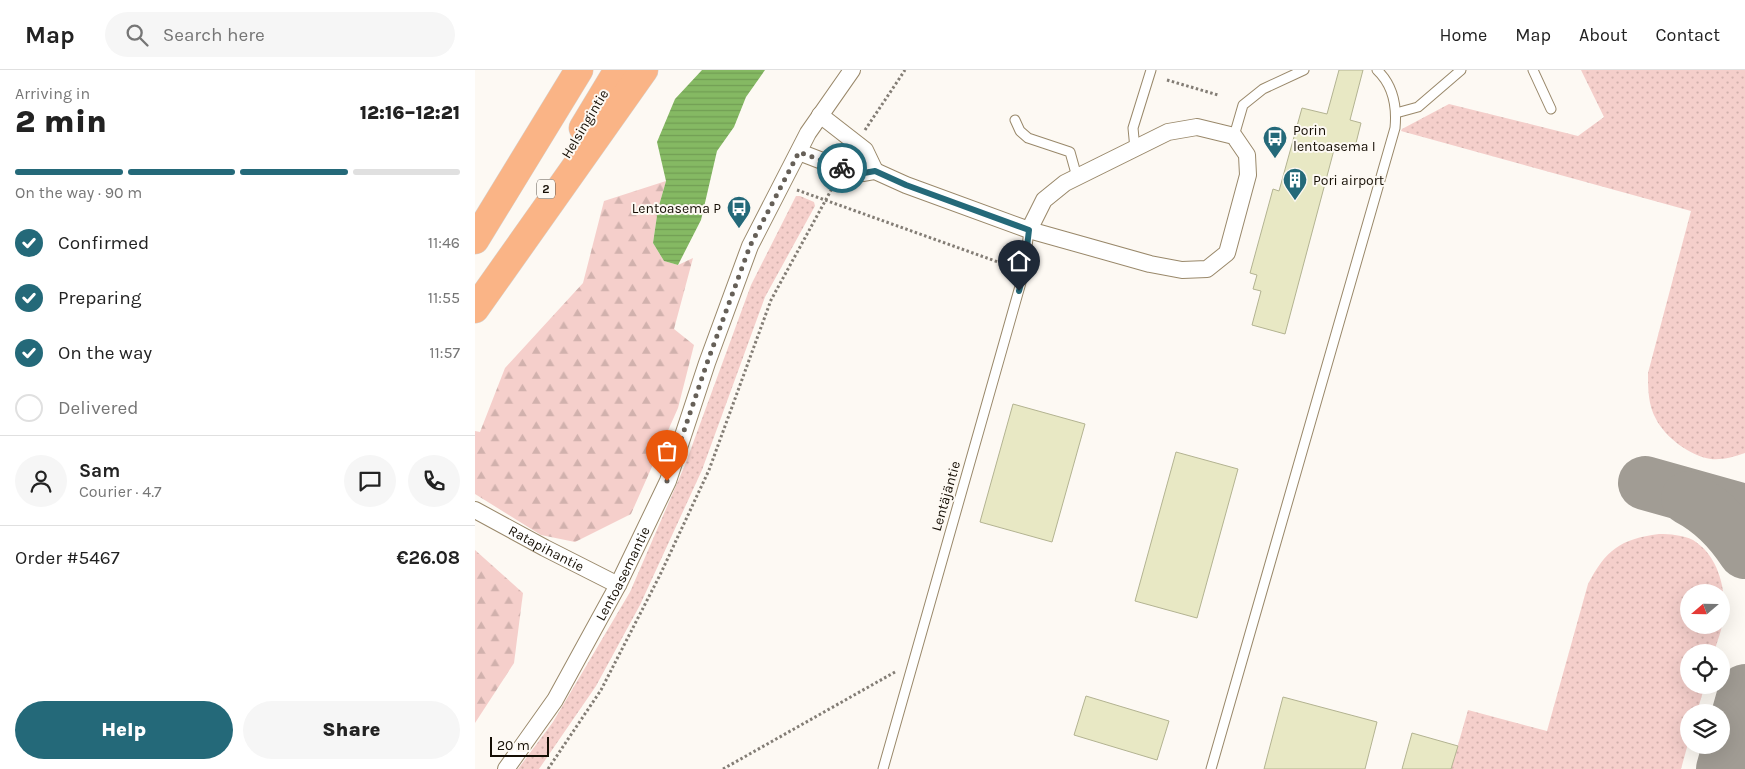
<!DOCTYPE html>
<meta charset="utf-8">
<style>
:root{--surface:#fff;--page:#f6f6f6;--text:#222;--muted:#767676;--line:#e0e0e0;--accent:#246979}
body{margin:0;font-family:Karla,sans-serif;background:var(--page);color:var(--text);height:100vh;display:flex;flex-direction:column;font-size:19px;white-space:nowrap}
*{box-sizing:border-box;margin:0}
p{font-size:16px;color:var(--muted)}
.icon{flex:none;width:28px;height:28px;fill:none;stroke:currentColor;stroke-width:2;stroke-linecap:round;stroke-linejoin:round}
.map{position:relative;flex:1;overflow:hidden}
.panel{display:flex;flex-direction:column;background:var(--surface);width:475px}
.panel>*{flex:none}
.needle{width:32px;rotate:250deg}
.buttons{position:absolute;left:1205px;top:514px;display:grid;gap:10px}
.buttons a{display:grid;place-items:center;width:50px;height:50px;border-radius:50%;background:var(--surface);box-shadow:0 5px 20px #0002;font-size:25px}
.scale{position:absolute;left:15px;bottom:12px;width:59px;box-sizing:border-box;padding-left:5px;border:2px solid #150e04;border-top:0;font-size:14px;line-height:18px;white-space:nowrap;color:#150e04;-webkit-text-stroke:4px #fdf9f3;paint-order:stroke}
.pin{position:absolute;display:grid;place-items:center;width:42px;height:42px;color:#fff;margin:-51px -21px;border-radius:50% 50% 50% 0;rotate:-45deg;box-shadow:0 0 5px #0007}
.pin .icon{rotate:45deg}
.courier{position:absolute;display:grid;place-items:center;width:50px;height:50px;margin:-25px;border:4px solid #246979;border-radius:50%;background:#fff;color:#222;box-shadow:0 1px 6px #0007}
.summary em{font-style:normal;font-weight:800}
.summary div{display:flex;flex-direction:column-reverse}
.summary{display:flex;align-items:center;justify-content:space-between;height:85px;padding:0 15px}
h1{font-size:32px;font-weight:800;line-height:38px}
.bar{display:grid;grid-template-columns:repeat(4,1fr);gap:8px 5px;align-content:center;height:60px;padding:0 15px}
.bar i{height:6px;border-radius:4px;background:var(--line)}
.bar .current{background:var(--accent)}
.bar p{grid-column:span 4}
.line{display:flex;align-items:center;gap:12px;padding:0 15px;border-top:1px solid var(--line)}
.line div{flex:1}
.round{display:grid;place-items:center;flex:none;width:52px;height:52px;border-radius:26px;background:var(--page)}
ol{padding:0 15px;list-style:none}
li{display:flex;align-items:center;gap:15px;height:55px}
li p{margin-inline-start:auto}
li .icon{padding:5px;border-radius:50%;background:var(--accent);color:#fff;stroke-width:4}
li:last-child{color:var(--muted)}
li i{width:28px;height:28px;border:2px solid var(--line);border-radius:50%}
.cta{display:flex;gap:10px;margin-top:auto;padding:10px 15px}
.cta a{flex:1;height:58px;border-radius:30px;background:var(--accent);color:#fff;font-size:20px;font-weight:800;line-height:58px;text-align:center}
.cta a+a{background:var(--page);color:var(--text)}
header{display:flex;align-items:center;gap:30px;box-sizing:border-box;height:70px;padding:0 25px;background:var(--surface);border-bottom:1px solid var(--line)}
header strong{font-size:24px}
nav{display:flex;gap:28px;margin-inline-start:auto;font-size:18px}
.search{width:350px;height:45px;background:var(--page);display:flex;align-items:center;gap:12px;box-sizing:border-box;padding:0 18px;border-radius:28px;color:var(--muted);font-size:19px}
main{display:flex;flex:1;min-height:0}
.map>svg:first-child{display:block}
</style>
<header>
<strong>Map</strong>
<div class="search"><svg class="icon" aria-label="search" viewBox="0 0 24 24"><circle cx="10" cy="10" r="6"/><path d="M15 15l6 6"/></svg>Search here</div>
<nav><a>Home</a><a>Map</a><a>About</a><a>Contact</a></nav>
</header>
<main>
<section class="panel">
<div class="summary"><div><h1>2 min</h1><p>Arriving in</p></div><em>12:16–12:21</em></div>
<div class="bar"><i class="current"></i><i class="current"></i><i class="current"></i><i></i><p>On the way · 90 m</p></div>
<ol>
<li><svg class="icon" aria-label="check" viewBox="0 0 24 24"><path d="M5 12l5 5 9-10"/></svg>Confirmed<p>11:46</p></li>
<li><svg class="icon" aria-label="check" viewBox="0 0 24 24"><path d="M5 12l5 5 9-10"/></svg>Preparing<p>11:55</p></li>
<li><svg class="icon" aria-label="check" viewBox="0 0 24 24"><path d="M5 12l5 5 9-10"/></svg>On the way<p>11:57</p></li>
<li><i></i>Delivered</li>
</ol>
<div class="line" style="height:90px"><a class="round"><svg class="icon" aria-label="person" viewBox="0 0 24 24"><circle cx="12" cy="8" r="4"/><path d="M4 21q1-7 8-7t8 7"/></svg></a><div><b>Sam</b><p>Courier · 4.7</p></div><a class="round"><svg class="icon" aria-label="chat" viewBox="0 0 24 24"><path d="M4 5h16v11H9l-5 4z"/></svg></a><a class="round"><svg class="icon" aria-label="phone" viewBox="0 0 24 24"><path d="M5 4h4l2 5-3 2q2 4 5 5l2-3 5 2v4C11 20 4 13 5 4z"/></svg></a></div>
<div class="line" style="height:65px"><div>Order #5467</div><b>€26.08</b></div>
<div class="cta"><a>Help</a><a>Share</a></div>
</section>
<div class="map">
<svg width="1270" height="699" viewBox="0 0 1270 699">
<defs>
<pattern id="grass-dots" width="8" height="8" patternUnits="userSpaceOnUse" patternTransform="scale(1.25)"><rect width="8" height="8" fill="#f5cfcb"/><path d="M2 2h.1M6 6h.1" fill="none" stroke="#d1b1ad" stroke-width="1.8" stroke-linecap="round"/></pattern>
<pattern id="forest-firs" width="22" height="20" patternUnits="userSpaceOnUse" patternTransform="scale(1.25)"><rect width="22" height="20" fill="#f5cfcb"/><path d="M5 1l3.5 6h-7zM16 11l3.5 6h-7z" fill="#d1b1ad"/></pattern>
<pattern id="water-rules" width="6" height="5" patternUnits="userSpaceOnUse" patternTransform="scale(1.25)"><rect width="6" height="5" fill="#85b963"/><path d="M0 2.5h6" fill="none" stroke="#729e54"/></pattern>
</defs>
<rect width="100%" height="100%" fill="#fdf9f3"/>
<g fill="url(#grass-dots)" fill-rule="evenodd">
<path d="M1106 0H1270V383C1258 387 1248 390 1236 389 1215 386 1190 367 1181 349 1173 335 1173 319 1173 303L1216 141 926 61 927 59 974 34 1103 66 1129 47Z"/>
<polygon points="321,126 325,126 339,132 340,136 290,227 227,400 165,535 121,616 64,699 43,699 78,652 155,522 210,395 276,215"/>
<path d="M1184 464C1195 464 1208 465 1218 470 1244 486 1252 521 1248 549 1247 560 1242 572 1239 582H1214V615H1230L1222 642H1214V670L1206 699H976L993 640 1072 661 1113 514C1131 480 1145 469 1184 464ZM1214 522H1246V555H1214Z"/>
</g>
<g fill="url(#forest-firs)">
<polygon points="191,111 183,139 178,173 189,191 203,195 218,188 199,259 219,275 203,338 156,444 100,472 66,465 0,424 0,361 5,362 30,298 108,213 129,131"/>
<polygon points="0,480 48,523 39,593 0,653"/>
</g>
<polygon fill="url(#water-rules)" points="227,0 290,0 271,27 259,57 242,81 226,150 203,195 189,191 178,173 183,139 191,111 182,72 200,29"/>
<g fill="none" stroke-linecap="round" stroke-linejoin="round">
<g stroke="#a19c94" stroke-width="54">
<polyline points="1170,413 1270,441"/>
<path d="M1213 428C1238 441 1255 459 1270 482"/>
<polyline points="1248,699 1270,621"/>
</g>
</g>
<g fill="#e8e8c4" stroke="#b3b391">
<polygon points="864,0 888,0 875,50 886,53 879,81 860,76 810,264 777,255 786,221 778,219 782,205 775,203 798,119 804,121 827,38 852,44"/>
<polygon points="538,334 610,354 577,472 505,452"/>
<polygon points="701,382 763,399 722,548 660,531"/>
<polygon points="611,626 694,651 682,690 599,665"/>
<polygon points="808,627 902,652 890,699 789,699"/>
<polygon points="937,663 983,676 976,699 927,699"/>
</g>
<g fill="none" stroke-linecap="round" stroke-linejoin="round">
<defs>
<g id="service">
<polyline points="1058,0 1076,39"/>
<polyline points="921,43 943,37 986,0"/>
<polyline points="540,50 545,61 553,68 595,82 602,107"/>
<polyline points="759,66 768,35 788,19 829,0"/>
<polyline points="660,79 658,58 676,0"/>
<polyline points="408,699 549,202 554,160"/>
<path d="M736 699 920 58C922 37 918 15 902 0"/>
</g>
<g id="minor">
<polyline points="345,45 390,80 400,101"/>
<polyline points="324,82 368,99 389,103 400,101 431,115 554,160 675,194 707,200 732,199 752,183 773,105 772,85 759,66 722,57 693,62 590,113 569,130 554,160"/>
<path id="s1" d="M0 440 70 478 143 515"/>
<path id="s2" d="M31 699 80 630 143 515 193 411 232 293 275 176 333 63 377 0"/>
</g>
<g id="trunk">
<polyline points="108,58 143,0"/>
<polyline points="0,170 104,0"/>
<polyline points="0,239 169,0"/>
</g>
</defs>
<use href="#service" stroke="#99886a" stroke-width="11"/>
<use href="#minor" stroke="#99886a" stroke-width="18"/>
<use href="#trunk" stroke="#d5d4d2" stroke-width="29"/>
<g stroke="#837d75" stroke-width="3" stroke-dasharray="2.5 2.5" stroke-linecap="butt">
<polyline points="692,10 743,25"/>
<polyline points="390,60 430,0"/>
<polyline points="322,120 537,197"/>
<polyline points="73,699 126,620 185,505 234,400 296,230 360,113"/>
<polyline points="248,699 420,602"/>
</g>
<use href="#service" stroke="#fff" stroke-width="9"/>
<use href="#minor" stroke="#fff" stroke-width="16"/>
<use href="#trunk" stroke="#fab486" stroke-width="28"/>
</g>
<g fill="none" stroke-linecap="round" stroke-linejoin="round">
<polyline stroke="#666058" stroke-width="5" stroke-dasharray="0 9" points="192,411 232,293 275,176 324,82 367,98"/>
<polyline stroke="#246979" stroke-width="6" points="367,98 389,103 400,101 431,115 554,160 549,202 544,221"/>
</g>
<defs>
<symbol id="bus-pin" viewBox="-11 -11 22 30"><path d="M0 17L-7.5 6A9.5 9.5 0 1 1 7.5 6Z" fill="#246979" stroke="#fdf9f3"/><path d="M-5-6H5V4H4V6H2V4H-2V6H-4V4H-5ZM-3.5-4V0h7V-4ZM-3.5 1.2v1.5H-2V1.2ZM2 1.2v1.5H3.5V1.2Z" fill="#fff"/></symbol>
<symbol id="building-pin" viewBox="-11 -11 22 30"><path d="M0 17L-7.5 6A9.5 9.5 0 1 1 7.5 6Z" fill="#246979" stroke="#fdf9f3"/><path d="M-4-6H4V6H1V3H-1V6H-4ZM-2.5-4.3h1.7v1.8h-1.7ZM.8-4.3h1.7v1.8H.8ZM-2.5-1h1.7V.8h-1.7ZM.8-1h1.7V.8H.8Z" fill="#fff"/></symbol>
</defs>
<g fill-rule="evenodd">
<use href="#bus-pin" x="786" y="54" width="28" height="38"/>
<use href="#building-pin" x="806" y="96" width="28" height="38"/>
<use href="#bus-pin" x="250" y="124" width="28" height="38"/>
</g>
<g text-anchor="middle" dominant-baseline="central" stroke-width="4" stroke-linejoin="round" paint-order="stroke">
<rect fill="#fdf9f3" stroke="#5b544c" stroke-width="1" x="62" y="109.5" width="18" height="19" rx="4"/>
<g font-size="12" font-weight="bold" fill="#150e04">
<text x="71" y="119">2</text>
</g>
<g font-size="14" fill="#150e04" stroke="#fdf9f3">
<text transform="translate(110 54) rotate(-59)">Helsingintie</text>
<text transform="translate(471 426) rotate(-74)">Lentäjäntie</text>
<text stroke="none"><textPath href="#s1" startOffset="81">Ratapihantie</textPath></text>
<text stroke="none"><textPath href="#s2" startOffset="228">Lentoasemantie</textPath></text>
</g>
<g font-size="14" fill="#150e04" stroke="#fdf9f3" text-anchor="start">
<text x="818" y="60">Porin<tspan x="818" dy="16">lentoasema I</tspan></text>
<text x="838" y="110">Pori airport</text>
<text x="246" y="138" text-anchor="end">Lentoasema P</text>
</g>
</g>
</svg>
<div class="buttons">
<a><svg class="needle" viewBox="-14 -14 28 28"><path d="M0-13l5 13h-10z" fill="#e53935"/><path d="M0 13l5-13h-10z" fill="#767676"/></svg></a>
<a><svg class="icon" aria-label="locate" viewBox="0 0 24 24"><circle cx="12" cy="12" r="6"/><path d="M12 2v4M12 18v4M2 12h4M18 12h4"/></svg></a>
<a><svg class="icon" aria-label="layers" viewBox="0 0 24 24"><path d="M12 4l9 5-9 5-9-5zM3 14l9 5 9-5"/></svg></a>
</div>
<div class="scale">20 m</div>
<div class="pin" style="left:192px;top:411px;background:#ea580c"><svg class="icon" aria-label="bag" viewBox="0 0 24 24"><path d="M5 8h14l-1 12H6zM9 8a3 3 0 0 1 6 0"/></svg></div>
<div class="pin" style="left:544px;top:221px;background:#1f2937"><svg class="icon" aria-label="home" viewBox="0 0 24 24"><path d="M3 11l9-7 9 7M6 9v11h12V9"/></svg></div>
<div class="courier" style="left:367px;top:98px"><svg class="icon" aria-label="bike" viewBox="0 0 24 24"><circle cx="6" cy="16" r="4"/><circle cx="18" cy="16" r="4"/><path d="M6 16l4-8h5l3 8M10 8l3 8H6M13 5h3"/></svg></div>
</div>
</main>
